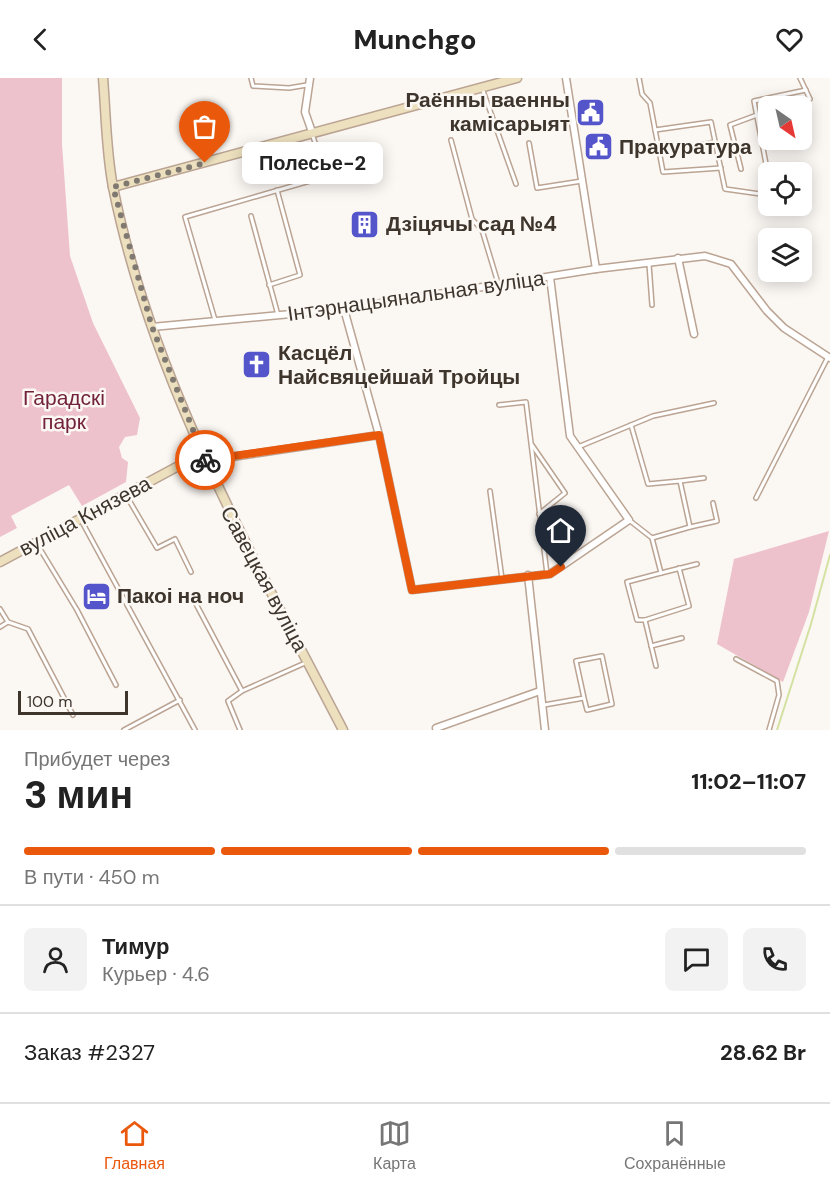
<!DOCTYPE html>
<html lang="ru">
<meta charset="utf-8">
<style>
:root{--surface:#fff;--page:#f2f2f2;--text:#222;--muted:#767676;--line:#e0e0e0;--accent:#ea580c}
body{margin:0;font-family:"DM Sans",sans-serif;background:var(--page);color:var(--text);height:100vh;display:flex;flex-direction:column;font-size:22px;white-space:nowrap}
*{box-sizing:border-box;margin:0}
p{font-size:20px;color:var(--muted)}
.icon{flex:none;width:33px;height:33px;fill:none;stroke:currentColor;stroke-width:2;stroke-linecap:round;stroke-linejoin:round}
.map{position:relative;height:652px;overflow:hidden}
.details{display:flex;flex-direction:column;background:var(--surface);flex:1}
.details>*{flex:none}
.needle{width:39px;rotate:146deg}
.buttons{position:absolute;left:758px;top:18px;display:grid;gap:12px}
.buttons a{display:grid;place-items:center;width:54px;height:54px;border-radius:9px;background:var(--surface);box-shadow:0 3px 15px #0003;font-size:30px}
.scale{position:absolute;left:18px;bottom:15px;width:110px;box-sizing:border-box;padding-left:6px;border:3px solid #3e352d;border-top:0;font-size:16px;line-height:21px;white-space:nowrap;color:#3e352d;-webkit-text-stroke:4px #fbf7f3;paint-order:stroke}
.pin{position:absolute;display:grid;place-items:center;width:51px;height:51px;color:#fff;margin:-62px -26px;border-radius:50% 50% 50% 0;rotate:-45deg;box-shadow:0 0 6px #0007}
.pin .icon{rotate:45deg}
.courier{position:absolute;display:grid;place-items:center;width:60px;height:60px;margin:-30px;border:4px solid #ea580c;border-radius:50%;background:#fff;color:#222;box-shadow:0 2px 8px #0007}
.bubble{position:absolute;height:42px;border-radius:9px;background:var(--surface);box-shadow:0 3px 15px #0003;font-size:20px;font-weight:800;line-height:42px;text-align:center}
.summary em{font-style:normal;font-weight:800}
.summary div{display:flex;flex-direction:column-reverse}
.summary{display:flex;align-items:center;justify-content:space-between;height:102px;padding:0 24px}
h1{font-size:39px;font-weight:800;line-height:45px}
.bar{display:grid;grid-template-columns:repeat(4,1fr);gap:9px 6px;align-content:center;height:72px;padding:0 24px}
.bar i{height:8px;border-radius:4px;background:var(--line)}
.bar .on{background:var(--accent)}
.bar p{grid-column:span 4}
.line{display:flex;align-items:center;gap:15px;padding:0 24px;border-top:2px solid var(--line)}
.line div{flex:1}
.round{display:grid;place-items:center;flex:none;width:63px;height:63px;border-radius:9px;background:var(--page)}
header{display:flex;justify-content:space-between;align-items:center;height:78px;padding:0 24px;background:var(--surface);font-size:27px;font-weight:800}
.tabs{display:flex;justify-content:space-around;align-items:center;height:84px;border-top:2px solid var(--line);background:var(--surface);font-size:16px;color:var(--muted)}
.tabs a{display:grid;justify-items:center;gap:3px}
.tabs .on{color:var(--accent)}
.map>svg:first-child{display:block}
</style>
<header><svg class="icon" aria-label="back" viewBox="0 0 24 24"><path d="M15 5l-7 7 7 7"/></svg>Munchgo<svg class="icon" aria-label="heart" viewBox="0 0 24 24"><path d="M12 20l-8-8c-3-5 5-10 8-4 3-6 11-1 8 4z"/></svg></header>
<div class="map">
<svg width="830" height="652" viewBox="0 0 830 652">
<rect width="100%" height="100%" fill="#fbf7f3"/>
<g fill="#eec2cc">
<polygon points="0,0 62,0 62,66 70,178 93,245 140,340 137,357 125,359 119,369 122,380 128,384 126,404 82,428 69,407 11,438 17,450 0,459"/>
<polygon points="829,453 809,534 783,604 717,566 734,481"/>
</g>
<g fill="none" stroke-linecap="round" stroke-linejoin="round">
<polyline stroke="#d3e1a1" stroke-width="2" points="777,652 811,546 830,477"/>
<defs>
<g id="lane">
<polyline points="251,0 253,8 289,10 307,7"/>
<polyline points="639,0 642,16 650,25 663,94 721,90"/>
<polyline points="800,0 810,21"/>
<polyline points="482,10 516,106"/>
<polyline points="655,52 711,44 725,111 768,117"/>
<polyline points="451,62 472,141 482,152 498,205"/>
<polyline points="529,65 537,110 582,103"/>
<polyline points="660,75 715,64"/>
<polyline points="741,91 730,47 757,37"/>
<polyline points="767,91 754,23 806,12"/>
<polyline points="251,138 278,237"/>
<polyline points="649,186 652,227"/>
<polyline points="269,207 300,197 277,112"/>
<polyline points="215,242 185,139 327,98 312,56"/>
<polyline points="499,327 526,324 547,496"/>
<polyline points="532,367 565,415 539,436"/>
<polyline points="578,369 653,338 714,325"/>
<polyline points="680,403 704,400"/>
<polyline points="490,413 502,501"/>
<polyline points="126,417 157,470 175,461 191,494"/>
<polyline points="756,420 828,279"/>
<polyline points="81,442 195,652"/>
<polyline points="629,442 652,460 690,449 680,403 648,406 631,347"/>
<polyline points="690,449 717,443 713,425"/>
<polyline points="652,460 661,495 627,504 637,542 645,542 656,588"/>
<polyline points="37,466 77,532 116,607"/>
<polyline points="661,495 697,486"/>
<polyline points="195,524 242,613"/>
<polyline points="0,531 8,544 0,549"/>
<polyline points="645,542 689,528 679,490"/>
<polyline points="8,544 28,551 73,637"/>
<polyline points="651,568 682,560"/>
<polyline points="736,581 777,603 779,617 769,652"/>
<polyline points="544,627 584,620 587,632 612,626 602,578 576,583 584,620"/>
<polyline points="124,652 180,622"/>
<polyline points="240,652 228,623 242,613 305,585"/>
</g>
<g id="street">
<polyline points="310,0 305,34 312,54"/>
<polyline points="566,0 596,191"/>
<polyline points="678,180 694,256"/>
<polyline points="344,231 379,357 412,512 550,496 629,442 570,358 550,199"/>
<polyline points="152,249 344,231 596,191 705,178 731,186 767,233 784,250 830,280"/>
<polyline points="205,383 379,357"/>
<polyline points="528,497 545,652"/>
<polyline points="436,650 540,613"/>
</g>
<g id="secondary">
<path d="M103 0C106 36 106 73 113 109 152 304 253 478 343 652"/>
<polyline points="113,109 517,0"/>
<polyline points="0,484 184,385 203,378"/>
</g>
</defs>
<use href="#lane" stroke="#bba493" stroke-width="6"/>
<use href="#street" stroke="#bba493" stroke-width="9"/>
<use href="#secondary" stroke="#bba493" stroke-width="11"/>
<use href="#lane" stroke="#fff" stroke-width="3"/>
<use href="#street" stroke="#fff" stroke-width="6"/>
<use href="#secondary" stroke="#ece0be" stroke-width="8"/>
</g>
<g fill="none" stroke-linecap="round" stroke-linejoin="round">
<polyline stroke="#807972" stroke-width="6" stroke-dasharray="0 10.8" points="205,382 152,249 113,109 205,85"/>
<polyline stroke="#ea580c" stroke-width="8" points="205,382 379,357 412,512 550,496 561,489"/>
</g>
<defs>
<symbol id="civic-square" viewBox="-11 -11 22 22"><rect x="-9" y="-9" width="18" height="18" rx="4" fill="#5454cb" stroke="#fbf7f3"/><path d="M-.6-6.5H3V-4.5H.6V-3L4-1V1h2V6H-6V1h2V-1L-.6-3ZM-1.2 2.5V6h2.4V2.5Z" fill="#fff"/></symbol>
<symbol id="building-square" viewBox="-11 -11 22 22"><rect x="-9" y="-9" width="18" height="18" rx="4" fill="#5454cb" stroke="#fbf7f3"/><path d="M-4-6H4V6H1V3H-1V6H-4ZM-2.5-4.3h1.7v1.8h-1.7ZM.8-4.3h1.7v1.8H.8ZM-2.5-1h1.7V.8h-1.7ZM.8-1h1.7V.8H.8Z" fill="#fff"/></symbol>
<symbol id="church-square" viewBox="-11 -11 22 22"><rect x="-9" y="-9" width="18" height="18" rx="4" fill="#5454cb" stroke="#fbf7f3"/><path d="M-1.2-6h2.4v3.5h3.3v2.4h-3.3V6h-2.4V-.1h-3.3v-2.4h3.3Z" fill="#fff"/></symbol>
<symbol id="hotel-square" viewBox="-11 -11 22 22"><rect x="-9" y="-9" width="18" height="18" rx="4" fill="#5454cb" stroke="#fbf7f3"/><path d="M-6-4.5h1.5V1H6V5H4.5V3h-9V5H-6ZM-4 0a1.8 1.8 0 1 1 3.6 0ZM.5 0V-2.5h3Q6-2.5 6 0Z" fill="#fff"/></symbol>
</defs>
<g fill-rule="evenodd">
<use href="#civic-square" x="574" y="18" width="33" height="33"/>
<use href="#civic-square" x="582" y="52" width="33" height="33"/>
<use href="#building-square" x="348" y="130" width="33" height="33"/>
<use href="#church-square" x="240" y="270" width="33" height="33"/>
<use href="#hotel-square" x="80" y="502" width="33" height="33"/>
</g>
<g text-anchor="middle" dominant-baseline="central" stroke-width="5" stroke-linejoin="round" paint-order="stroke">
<g font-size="21" font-weight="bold" fill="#3e352d" stroke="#fbf7f3" text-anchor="start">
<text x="570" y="22" text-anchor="end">Раённы ваенны<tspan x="570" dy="24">камісарыят</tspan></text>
<text x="619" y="69">Пракуратура</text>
<text x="386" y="146">Дзіцячы сад №4</text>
<text x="278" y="275">Касцёл<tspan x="278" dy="24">Найсвяцейшай Тройцы</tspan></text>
<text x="117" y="518">Пакоі на ноч</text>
</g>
<g font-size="21" fill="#3e352d" stroke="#fbf7f3">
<text transform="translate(416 218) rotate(-8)">Інтэрнацыянальная вуліца</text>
<text transform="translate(85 438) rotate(-28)">вуліца Князева</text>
<text transform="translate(264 501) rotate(62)">Савецкая вуліца</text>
</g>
<g font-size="21" fill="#72223c" stroke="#fbf7f3">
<text x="64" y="320">Гарадскі<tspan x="64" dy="24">парк</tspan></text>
</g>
</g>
</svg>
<div class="buttons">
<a><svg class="needle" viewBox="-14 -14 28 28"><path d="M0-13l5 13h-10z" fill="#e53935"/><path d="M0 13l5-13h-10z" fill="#767676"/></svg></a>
<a><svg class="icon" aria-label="locate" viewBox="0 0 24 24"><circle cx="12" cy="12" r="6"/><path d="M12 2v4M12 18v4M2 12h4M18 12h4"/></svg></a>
<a><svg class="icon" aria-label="layers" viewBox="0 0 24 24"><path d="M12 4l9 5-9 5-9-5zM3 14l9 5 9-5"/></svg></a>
</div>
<div class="scale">100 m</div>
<div class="pin" style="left:205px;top:85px;background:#ea580c"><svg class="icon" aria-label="bag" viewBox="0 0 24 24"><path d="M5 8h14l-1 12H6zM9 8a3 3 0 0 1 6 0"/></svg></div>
<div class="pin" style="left:561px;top:489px;background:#1f2937"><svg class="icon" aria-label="home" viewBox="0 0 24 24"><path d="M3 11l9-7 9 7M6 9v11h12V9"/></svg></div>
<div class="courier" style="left:205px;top:382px"><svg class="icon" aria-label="bike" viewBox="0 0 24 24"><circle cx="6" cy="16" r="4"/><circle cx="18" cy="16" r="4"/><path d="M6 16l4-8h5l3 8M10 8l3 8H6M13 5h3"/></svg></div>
<div class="bubble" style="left:242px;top:64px;width:141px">Полесье-2</div>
</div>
<section class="details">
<div class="summary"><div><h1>3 мин</h1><p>Прибудет через</p></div><em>11:02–11:07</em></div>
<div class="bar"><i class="on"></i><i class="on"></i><i class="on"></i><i></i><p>В пути · 450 m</p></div>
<div class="line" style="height:108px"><a class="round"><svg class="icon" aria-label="person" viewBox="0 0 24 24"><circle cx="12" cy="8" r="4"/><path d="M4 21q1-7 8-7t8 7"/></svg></a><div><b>Тимур</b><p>Курьер · 4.6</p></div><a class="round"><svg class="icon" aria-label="chat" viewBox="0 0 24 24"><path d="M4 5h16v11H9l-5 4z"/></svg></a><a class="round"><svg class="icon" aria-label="phone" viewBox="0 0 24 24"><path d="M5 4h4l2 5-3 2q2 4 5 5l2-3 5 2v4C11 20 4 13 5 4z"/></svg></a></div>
<div class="line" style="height:78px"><div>Заказ #2327</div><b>28.62 Br</b></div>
</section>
<nav class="tabs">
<a class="on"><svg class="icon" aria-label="home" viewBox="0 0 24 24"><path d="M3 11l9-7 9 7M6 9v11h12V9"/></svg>Главная</a>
<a><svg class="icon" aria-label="map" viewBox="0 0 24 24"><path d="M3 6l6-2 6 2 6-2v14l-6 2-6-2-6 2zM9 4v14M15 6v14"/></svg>Карта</a>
<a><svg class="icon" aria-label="saved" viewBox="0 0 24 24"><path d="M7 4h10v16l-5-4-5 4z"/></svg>Сохранённые</a>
</nav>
